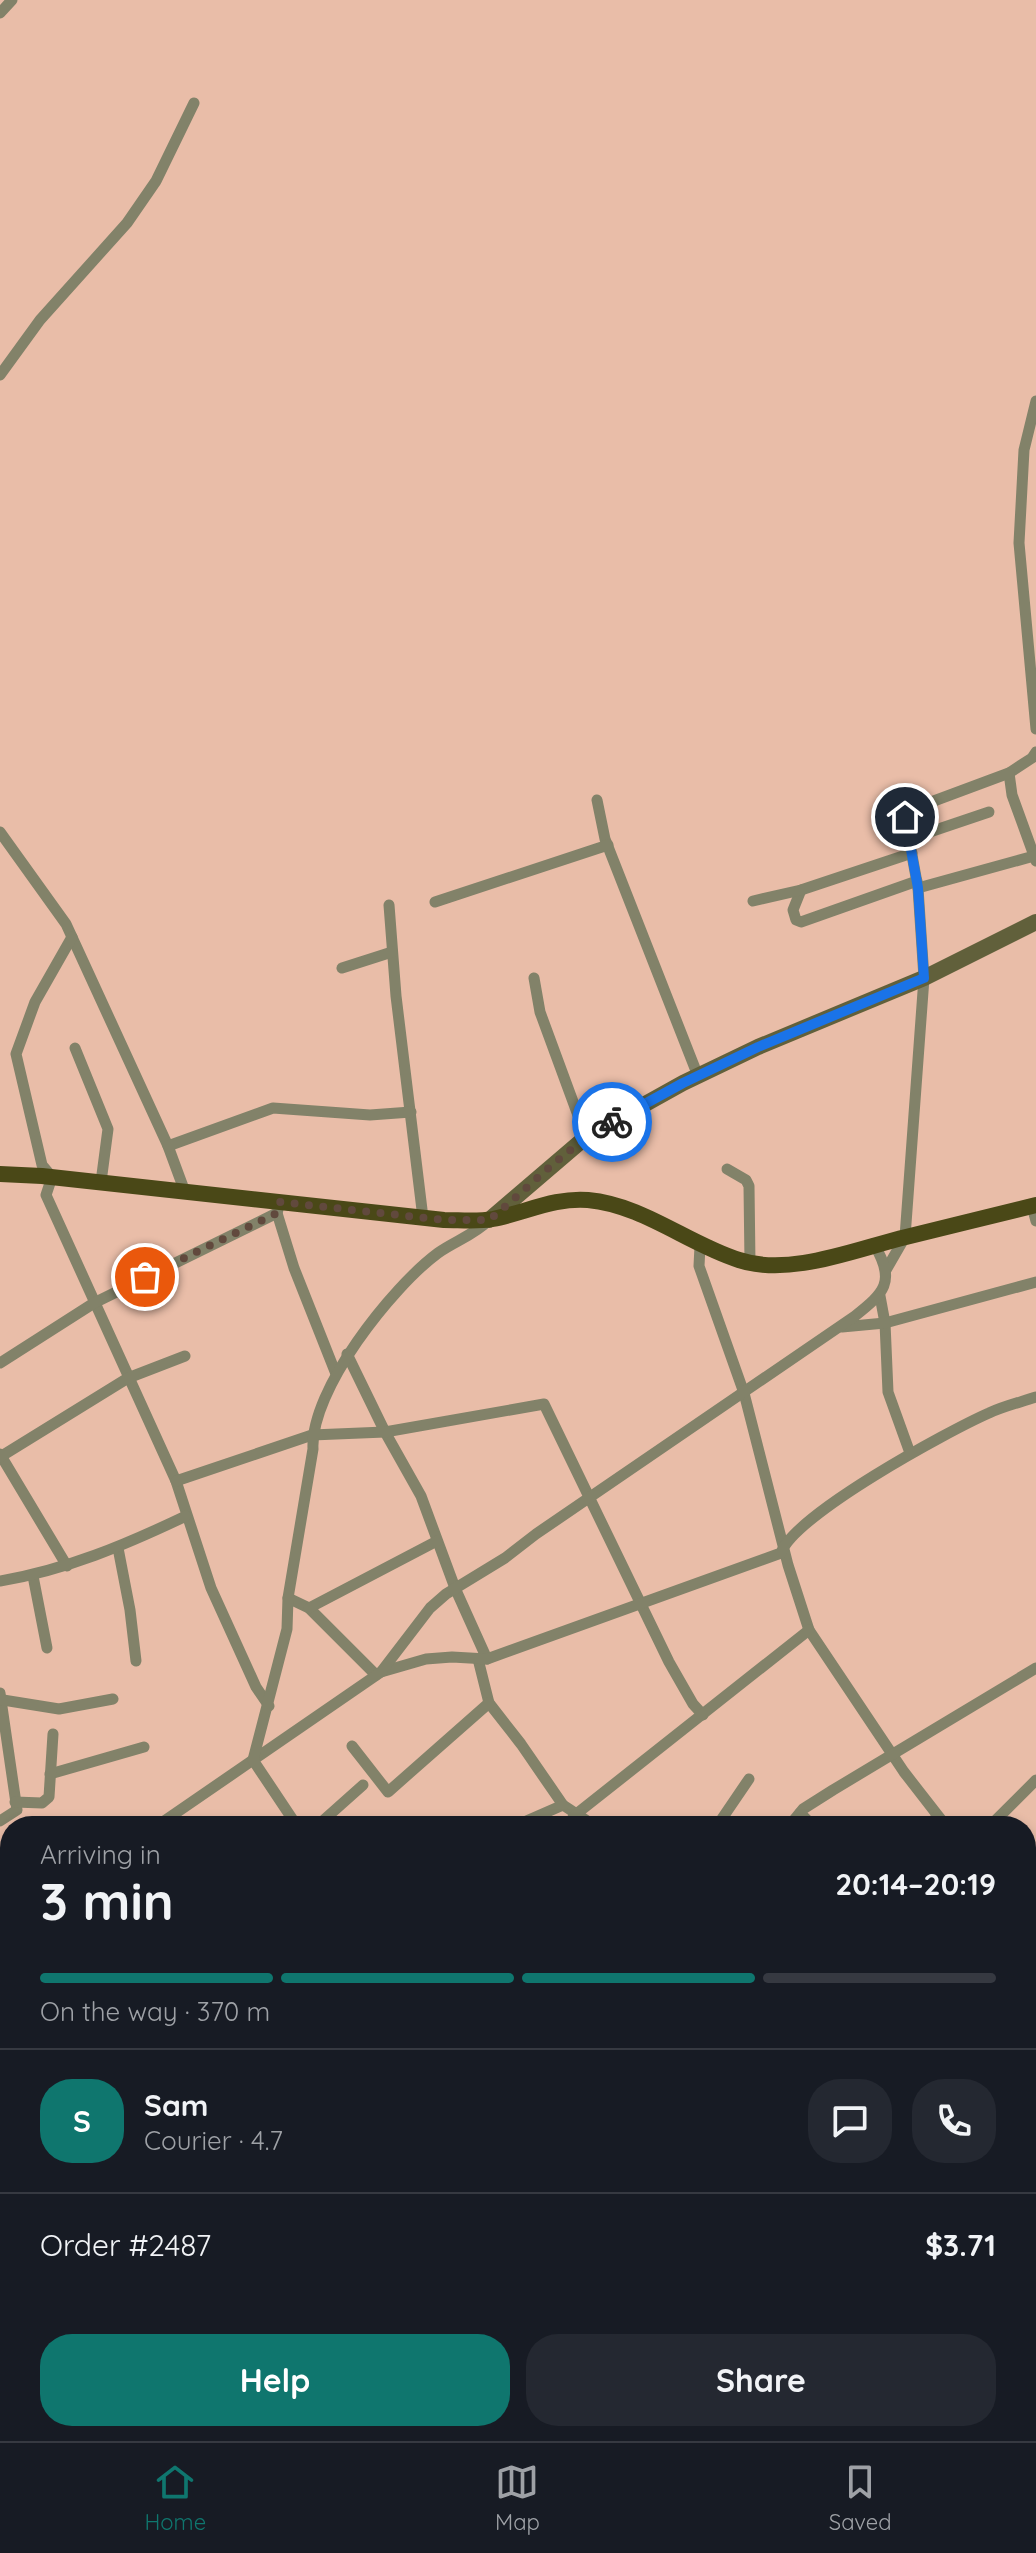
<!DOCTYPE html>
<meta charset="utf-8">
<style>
:root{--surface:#171b24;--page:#242831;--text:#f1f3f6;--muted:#9ea1a6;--line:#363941;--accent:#0f766e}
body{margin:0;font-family:Quicksand,sans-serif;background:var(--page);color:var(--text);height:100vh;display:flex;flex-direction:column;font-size:30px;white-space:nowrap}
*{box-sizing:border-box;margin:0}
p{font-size:26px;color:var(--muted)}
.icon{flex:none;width:44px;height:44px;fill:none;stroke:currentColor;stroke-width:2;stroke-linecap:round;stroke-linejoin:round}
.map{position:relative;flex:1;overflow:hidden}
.side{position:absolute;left:0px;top:1816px;width:1036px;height:626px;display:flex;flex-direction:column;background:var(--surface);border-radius:32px 32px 0 0;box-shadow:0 4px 12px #0003}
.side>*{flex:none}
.pin{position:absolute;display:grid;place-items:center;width:68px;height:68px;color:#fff;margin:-34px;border:4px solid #fff;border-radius:50%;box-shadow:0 2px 8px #0007}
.courier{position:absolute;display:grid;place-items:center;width:80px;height:80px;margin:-40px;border:6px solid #1a73e8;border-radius:50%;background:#fff;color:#222;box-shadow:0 2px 10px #0007}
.summary em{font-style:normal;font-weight:700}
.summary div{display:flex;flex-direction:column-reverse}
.summary{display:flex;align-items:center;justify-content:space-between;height:136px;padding:0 40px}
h1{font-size:52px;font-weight:700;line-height:60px}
.bar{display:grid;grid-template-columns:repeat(4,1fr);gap:12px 8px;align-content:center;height:96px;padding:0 40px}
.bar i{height:10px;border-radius:6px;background:var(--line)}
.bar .active{background:var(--accent)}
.bar p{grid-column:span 4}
.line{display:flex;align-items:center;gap:20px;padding:0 40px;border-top:2px solid var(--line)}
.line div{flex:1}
.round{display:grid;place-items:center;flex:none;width:84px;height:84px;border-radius:32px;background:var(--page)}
.cta{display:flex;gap:16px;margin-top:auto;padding:16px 40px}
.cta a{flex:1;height:92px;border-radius:32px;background:var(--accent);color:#fff;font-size:32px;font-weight:700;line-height:92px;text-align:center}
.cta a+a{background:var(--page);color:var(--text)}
.tab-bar{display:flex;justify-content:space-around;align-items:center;height:112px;border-top:2px solid var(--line);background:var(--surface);font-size:22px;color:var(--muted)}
.tab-bar a{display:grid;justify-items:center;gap:4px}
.tab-bar .active{color:var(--accent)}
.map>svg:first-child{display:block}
</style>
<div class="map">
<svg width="1036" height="2441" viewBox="0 0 1036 2441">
<rect width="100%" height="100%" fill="#e9bda8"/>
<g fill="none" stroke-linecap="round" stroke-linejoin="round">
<g stroke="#828269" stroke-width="11">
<polyline points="0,13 12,0"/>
<polyline points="0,375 40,320 127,223 156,181 194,103"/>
<polyline points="1036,401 1024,450 1019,543 1036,729"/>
<polyline points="1036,752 1032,758 1009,773 1012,795 1036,861"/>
<polyline points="597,800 605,839 698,1076"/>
<polyline points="0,832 66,924 168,1146 185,1192"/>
<polyline points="909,839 989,812"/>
<polyline points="918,888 1034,856"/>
<polyline points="801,890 793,910 796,920 801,922 917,881"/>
<polyline points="753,901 801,890 912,853"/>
<polyline points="435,902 608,845"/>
<polyline points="389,905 396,996 423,1218"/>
<polyline points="72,937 35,1002 16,1054 42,1165 52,1177 46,1195 176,1481 211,1588 256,1687 269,1706"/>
<polyline points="342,968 392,952"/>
<polyline points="534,978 540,1012 586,1137"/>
<polyline points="75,1048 108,1129 101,1182"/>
<polyline points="168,1146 273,1108 370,1115 411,1112"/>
<polyline points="727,1169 746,1180 749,1186 750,1263"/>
<polyline points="1032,1206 1036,1221"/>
<polyline points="277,1213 294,1268 336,1374"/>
<polyline points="700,1246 699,1266 744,1393 788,1565 809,1630 904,1772 946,1826"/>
<polyline points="886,1270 905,1237 924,978 918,888 905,817 915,808 1009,773"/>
<polyline points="880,1296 885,1323 888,1392 910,1453"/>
<polyline points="842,1327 885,1323 1036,1282"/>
<polyline points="347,1354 385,1432 421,1496 455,1588 487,1659"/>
<polyline points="0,1363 94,1303 277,1213 280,1202"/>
<polyline points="0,1454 67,1566"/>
<polyline points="0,1457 128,1378 185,1356"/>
<polyline points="176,1481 312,1435 385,1432 544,1404 669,1662 693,1704 703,1715"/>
<polyline points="118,1548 130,1610 136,1661"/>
<polyline points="33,1576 47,1648"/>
<path d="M0 1581C66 1570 125 1545 186 1516"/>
<polyline points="288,1598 309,1608 376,1675"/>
<polyline points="309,1608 437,1541"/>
<polyline points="478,1659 489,1703 521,1744 563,1805 595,1826"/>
<path d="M381 1672 426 1659 452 1657 487 1659 781 1553C794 1515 948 1431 989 1413 1004 1406 1021 1402 1036 1397"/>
<polyline points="0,1693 17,1810 0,1821"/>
<polyline points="3,1700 59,1709 113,1699"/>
<polyline points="352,1746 388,1792 489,1703"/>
<polyline points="50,1774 144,1747"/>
<polyline points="15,1802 42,1803 49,1797 53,1734"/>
<polyline points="800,1813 813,1826"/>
<path d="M157 1826 381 1672 430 1608 446 1594 505 1558 536 1534 855 1316C884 1293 896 1282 875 1246"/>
<path d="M297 1826 253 1760 287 1629 288 1598 313 1449C310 1390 392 1287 438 1253 455 1241 474 1235 489 1220"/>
<polyline points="317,1826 363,1785"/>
<polyline points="515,1826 563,1805"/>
<polyline points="567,1826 575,1815 809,1630"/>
<polyline points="717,1826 749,1779"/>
<polyline points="789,1826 803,1809 833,1790 1036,1668"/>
<polyline points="930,1826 937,1816"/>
<polyline points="990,1826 1036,1780"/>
<polyline points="1026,1921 1036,1931"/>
<polyline points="0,1937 10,1927"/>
<polyline points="1026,1978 1036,1962"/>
<polyline points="0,2068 10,2061"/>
<polyline points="1026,2096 1036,2079"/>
<polyline points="0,2124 10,2136"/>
<polyline points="1026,2138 1036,2144"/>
<polyline points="0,2173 10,2165"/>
<polyline points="0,2268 10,2280"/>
<polyline points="1026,2284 1036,2283"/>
<polyline points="0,2315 10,2307"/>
<polyline points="1026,2371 1036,2366"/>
<polyline points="93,2432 96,2441"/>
<polyline points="255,2432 267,2441"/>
<polyline points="427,2432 433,2441"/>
<polyline points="737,2432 746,2441"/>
<polyline points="831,2432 839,2441"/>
<polyline points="923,2432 930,2441"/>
<polyline points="39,2441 51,2432"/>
<polyline points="154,2441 165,2432"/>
<polyline points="327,2441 336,2432"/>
<polyline points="940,2441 951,2432"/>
</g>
<polyline stroke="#61603b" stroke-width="16" points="489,1220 586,1137 683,1083 758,1047 924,978 1036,922"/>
<path stroke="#4a4817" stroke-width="16" d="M0 1174 42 1176 444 1220C460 1220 477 1222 493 1219 524 1213 556 1197 588 1200 643 1205 688 1244 739 1260 790 1277 856 1249 906 1237 949 1226 993 1216 1036 1205"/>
</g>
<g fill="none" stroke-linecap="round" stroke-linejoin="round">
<path stroke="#61493d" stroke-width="8" stroke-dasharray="0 14.4" d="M145 1277 277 1213 280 1202 444 1220H489C530 1187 565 1148 612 1122"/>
<polyline stroke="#1a73e8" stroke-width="10" points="612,1122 683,1083 758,1047 924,978 918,888 905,817"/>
</g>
</svg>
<div class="pin" style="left:145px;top:1277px;background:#ea580c"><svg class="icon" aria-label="bag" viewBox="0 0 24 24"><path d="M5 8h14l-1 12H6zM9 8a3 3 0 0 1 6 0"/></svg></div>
<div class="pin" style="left:905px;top:817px;background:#1f2937"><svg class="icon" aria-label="home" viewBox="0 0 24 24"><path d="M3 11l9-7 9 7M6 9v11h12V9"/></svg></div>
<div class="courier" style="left:612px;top:1122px"><svg class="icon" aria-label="bike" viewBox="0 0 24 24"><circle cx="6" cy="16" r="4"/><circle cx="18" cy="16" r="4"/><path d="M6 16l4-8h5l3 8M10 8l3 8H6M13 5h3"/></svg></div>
<section class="side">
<div class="summary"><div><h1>3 min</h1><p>Arriving in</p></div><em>20:14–20:19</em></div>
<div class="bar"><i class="active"></i><i class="active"></i><i class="active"></i><i></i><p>On the way · 370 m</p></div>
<div class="line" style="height:144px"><b class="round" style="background:var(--accent);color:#fff">S</b><div><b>Sam</b><p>Courier · 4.7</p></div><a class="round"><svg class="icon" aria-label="chat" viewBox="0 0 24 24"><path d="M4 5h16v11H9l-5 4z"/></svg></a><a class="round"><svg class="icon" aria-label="phone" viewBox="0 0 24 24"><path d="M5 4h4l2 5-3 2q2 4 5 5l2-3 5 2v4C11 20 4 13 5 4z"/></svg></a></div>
<div class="line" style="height:104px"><div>Order #2487</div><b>$3.71</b></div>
<div class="cta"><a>Help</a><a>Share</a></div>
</section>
</div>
<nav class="tab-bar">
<a class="active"><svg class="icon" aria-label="home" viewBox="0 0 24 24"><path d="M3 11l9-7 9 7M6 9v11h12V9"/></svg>Home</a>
<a><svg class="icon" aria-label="map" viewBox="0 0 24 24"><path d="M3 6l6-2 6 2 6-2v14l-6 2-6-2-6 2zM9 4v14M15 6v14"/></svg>Map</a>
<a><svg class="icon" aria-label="saved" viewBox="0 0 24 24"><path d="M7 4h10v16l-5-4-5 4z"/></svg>Saved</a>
</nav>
